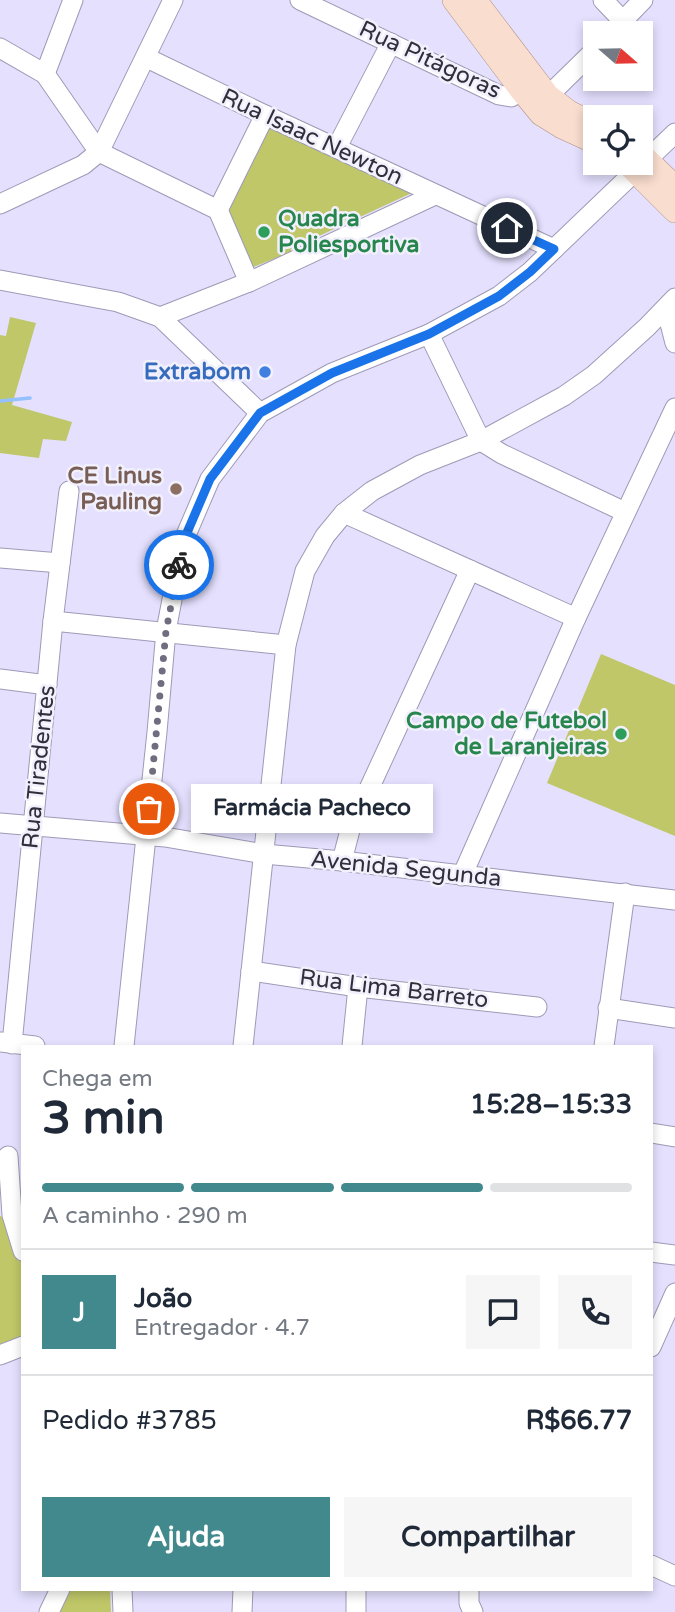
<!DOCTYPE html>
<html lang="pt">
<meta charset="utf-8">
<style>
:root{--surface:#fff;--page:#f6f6f7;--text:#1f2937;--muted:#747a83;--line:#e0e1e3;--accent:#41898c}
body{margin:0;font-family:"Varela Round",sans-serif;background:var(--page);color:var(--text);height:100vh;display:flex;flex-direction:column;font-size:26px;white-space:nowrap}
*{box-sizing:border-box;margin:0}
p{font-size:23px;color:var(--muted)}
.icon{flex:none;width:38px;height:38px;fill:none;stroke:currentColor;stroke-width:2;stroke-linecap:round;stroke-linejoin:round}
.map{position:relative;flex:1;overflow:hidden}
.drawer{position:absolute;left:21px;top:1045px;width:632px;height:546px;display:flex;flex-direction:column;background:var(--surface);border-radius:0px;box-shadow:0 4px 10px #0003}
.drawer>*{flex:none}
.needle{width:46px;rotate:110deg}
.fabs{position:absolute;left:583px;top:21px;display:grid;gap:14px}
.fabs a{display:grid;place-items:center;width:70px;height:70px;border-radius:0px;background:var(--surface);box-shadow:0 4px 10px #0003;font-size:35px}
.pin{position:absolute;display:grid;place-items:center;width:60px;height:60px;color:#fff;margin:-30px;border:4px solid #fff;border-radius:50%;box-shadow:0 2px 7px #0007}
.courier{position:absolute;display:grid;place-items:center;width:70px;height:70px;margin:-35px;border:5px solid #1a73e8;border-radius:50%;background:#fff;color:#222;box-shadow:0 2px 9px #0007}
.bubble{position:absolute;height:49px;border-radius:0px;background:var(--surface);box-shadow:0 4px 10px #0003;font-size:23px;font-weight:700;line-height:49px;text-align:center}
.head em{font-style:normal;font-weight:700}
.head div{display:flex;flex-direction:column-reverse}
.head{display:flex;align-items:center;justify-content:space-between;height:119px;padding:0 21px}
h1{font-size:46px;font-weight:700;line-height:52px}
.bar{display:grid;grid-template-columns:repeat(4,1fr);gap:10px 7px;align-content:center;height:84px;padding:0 21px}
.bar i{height:9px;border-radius:5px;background:var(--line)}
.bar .selected{background:var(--accent)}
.bar p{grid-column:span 4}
.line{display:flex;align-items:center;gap:18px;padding:0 21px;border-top:2px solid var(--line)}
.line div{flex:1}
.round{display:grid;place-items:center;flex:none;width:74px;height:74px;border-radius:0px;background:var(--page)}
.cta{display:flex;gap:14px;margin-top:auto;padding:14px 21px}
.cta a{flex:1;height:80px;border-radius:0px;background:var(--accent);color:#fff;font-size:28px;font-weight:700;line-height:80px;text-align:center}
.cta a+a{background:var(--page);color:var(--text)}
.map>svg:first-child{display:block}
</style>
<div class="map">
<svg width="675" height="1612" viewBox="0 0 675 1612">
<rect width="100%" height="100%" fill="#e4e0fe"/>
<g fill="#bfc768">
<polygon points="265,123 416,191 291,249 291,252 251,268 223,207"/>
<polygon points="10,317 36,323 12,405 72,422 66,441 43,439 39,458 0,453 0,335 6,336"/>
<polygon points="601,654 675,685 675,836 547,783"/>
<polygon points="0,1216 9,1219 23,1265 23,1342 0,1349"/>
<polygon points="64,1589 110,1589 111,1612 53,1612"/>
</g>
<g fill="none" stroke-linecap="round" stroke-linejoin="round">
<polyline stroke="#95c0fe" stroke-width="3.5" points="0,401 30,398"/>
<defs>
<g id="minor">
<polyline points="300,0 499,95 511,97 522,91"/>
<polyline points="603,0 623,21"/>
<polyline points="611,33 643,0"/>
<polyline points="0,48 45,74 99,152 218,210 249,282"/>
<polyline points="147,58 265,115 554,249"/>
<polyline points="45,74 73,0"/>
<polyline points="548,96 595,50"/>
<polyline points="337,147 391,43"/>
<polyline points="0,204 83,165 99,152 173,0"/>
<polyline points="218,210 265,115"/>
<polyline points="0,280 118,302 160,317 260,413"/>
<polyline points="666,308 675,343"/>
<polyline points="160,317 249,282 435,195"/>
<polyline points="429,334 481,441"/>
<polyline points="481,441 502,454 625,512"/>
<polyline points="344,513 576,618"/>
<polyline points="0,558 60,563"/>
<polyline points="53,621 286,645"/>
<polyline points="0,679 47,685"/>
<polyline points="0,823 165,837 264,854 342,861 675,900"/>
<polyline points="342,861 350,830 470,570"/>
<polyline points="462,876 576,618 675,408"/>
<polyline points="251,971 358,987 537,1007"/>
<polyline points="608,1008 675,1018"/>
<polyline points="1,1042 35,1046"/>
<polyline points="12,1044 53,621 69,491"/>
<polyline points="124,1046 157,732 166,631 183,542 210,479 260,413 332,373 429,334 499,296 530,272 675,133"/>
<polyline points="243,1046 286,645 305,571 325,536 344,513 372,491 420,465 481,441 564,396 594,375 647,327 675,298"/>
<polyline points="352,1046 358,987"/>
<polyline points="604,1046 625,893"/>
<polyline points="651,1133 675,1137"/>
<polyline points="8,1156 12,1215 23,1251"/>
<polyline points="651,1252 675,1255"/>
<polyline points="651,1347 675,1293"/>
<polyline points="0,1355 23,1346"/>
<polyline points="651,1565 675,1576"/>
<polyline points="122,1589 123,1612"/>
<polyline points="469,1589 469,1603 473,1612"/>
<polyline points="49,1612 60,1589"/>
<polyline points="242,1612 243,1589"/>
<polyline points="356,1612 356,1589"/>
</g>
<g id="major">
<polyline points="454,0 522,91 541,114 562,127 595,142"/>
<polyline points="475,0 548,96 569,112 595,125"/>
<polyline points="640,153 675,187"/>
<polyline points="627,163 675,211"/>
</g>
</defs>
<use href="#minor" stroke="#9e9ab6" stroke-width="21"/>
<use href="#major" stroke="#b09185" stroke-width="24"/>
<use href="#minor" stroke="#fff" stroke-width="19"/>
<use href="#major" stroke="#f9ddce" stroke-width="23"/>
</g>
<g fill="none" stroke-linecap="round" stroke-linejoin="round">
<polyline stroke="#6f6d7f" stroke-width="7" stroke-dasharray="0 12.6" points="149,809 166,631 179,565"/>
<polyline stroke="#1a73e8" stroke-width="9" points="179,565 183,542 210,479 260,413 332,373 429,334 499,296 530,272 554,249 507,228"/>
</g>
<g fill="#2e9e5b" stroke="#f1f0fc" stroke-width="2.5">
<circle cx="264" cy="232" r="7"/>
<circle cx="621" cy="734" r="7"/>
</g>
<circle fill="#3f7fe0" stroke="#f1f0fc" stroke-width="2.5" cx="265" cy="372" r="7"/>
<circle fill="#8d6e63" stroke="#f1f0fc" stroke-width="2.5" cx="176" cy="489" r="7"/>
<g text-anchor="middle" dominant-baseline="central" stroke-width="5" stroke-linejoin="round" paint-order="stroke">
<g font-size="23" fill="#302f3a" stroke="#f1f0fc">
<text transform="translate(430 60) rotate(25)">Rua Pitágoras</text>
<text transform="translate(312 137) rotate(25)">Rua Isaac Newton</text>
<text transform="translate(39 767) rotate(-84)">Rua Tiradentes</text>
<text transform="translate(406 869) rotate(6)">Avenida Segunda</text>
<text transform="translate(394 989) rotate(7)">Rua Lima Barreto</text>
</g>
<g font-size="23" font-weight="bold" fill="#27864d" stroke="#f1f0fc" text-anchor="start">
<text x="278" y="219">Quadra<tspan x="278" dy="26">Poliesportiva</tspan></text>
<text x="607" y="721" text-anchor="end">Campo de Futebol<tspan x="607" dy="26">de Laranjeiras</tspan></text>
</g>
<g font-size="23" font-weight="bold" fill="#366cbe" stroke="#f1f0fc" text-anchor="end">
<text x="251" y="372">Extrabom</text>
</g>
<g font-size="23" font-weight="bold" fill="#785e54" stroke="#f1f0fc" text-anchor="end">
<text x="162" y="476">CE Linus<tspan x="162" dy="26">Pauling</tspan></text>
</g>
</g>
</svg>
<div class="fabs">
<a><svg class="needle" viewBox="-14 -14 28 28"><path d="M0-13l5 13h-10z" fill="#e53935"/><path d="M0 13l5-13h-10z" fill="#747a83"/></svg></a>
<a><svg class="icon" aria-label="locate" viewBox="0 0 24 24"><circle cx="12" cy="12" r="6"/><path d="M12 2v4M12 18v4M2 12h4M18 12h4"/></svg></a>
</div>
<div class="pin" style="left:149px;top:809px;background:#ea580c"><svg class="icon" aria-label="bag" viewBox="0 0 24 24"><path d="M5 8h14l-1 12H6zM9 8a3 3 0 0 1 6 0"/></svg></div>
<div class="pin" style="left:507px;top:228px;background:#1f2937"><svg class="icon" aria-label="home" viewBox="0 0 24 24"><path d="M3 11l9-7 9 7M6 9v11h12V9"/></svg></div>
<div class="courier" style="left:179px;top:565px"><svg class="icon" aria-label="bike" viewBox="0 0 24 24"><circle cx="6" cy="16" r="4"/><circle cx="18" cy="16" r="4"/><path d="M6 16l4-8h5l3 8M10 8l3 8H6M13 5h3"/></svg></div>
<div class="bubble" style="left:191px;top:784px;width:242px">Farmácia Pacheco</div>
<section class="drawer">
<div class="head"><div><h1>3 min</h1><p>Chega em</p></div><em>15:28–15:33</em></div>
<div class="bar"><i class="selected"></i><i class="selected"></i><i class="selected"></i><i></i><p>A caminho · 290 m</p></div>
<div class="line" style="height:126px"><b class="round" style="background:var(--accent);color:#fff">J</b><div><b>João</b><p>Entregador · 4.7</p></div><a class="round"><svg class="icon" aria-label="chat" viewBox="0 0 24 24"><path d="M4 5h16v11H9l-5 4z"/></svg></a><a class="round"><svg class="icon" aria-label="phone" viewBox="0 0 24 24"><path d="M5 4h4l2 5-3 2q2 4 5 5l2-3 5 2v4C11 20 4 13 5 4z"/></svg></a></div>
<div class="line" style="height:91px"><div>Pedido #3785</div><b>R$66.77</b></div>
<div class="cta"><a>Ajuda</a><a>Compartilhar</a></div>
</section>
</div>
